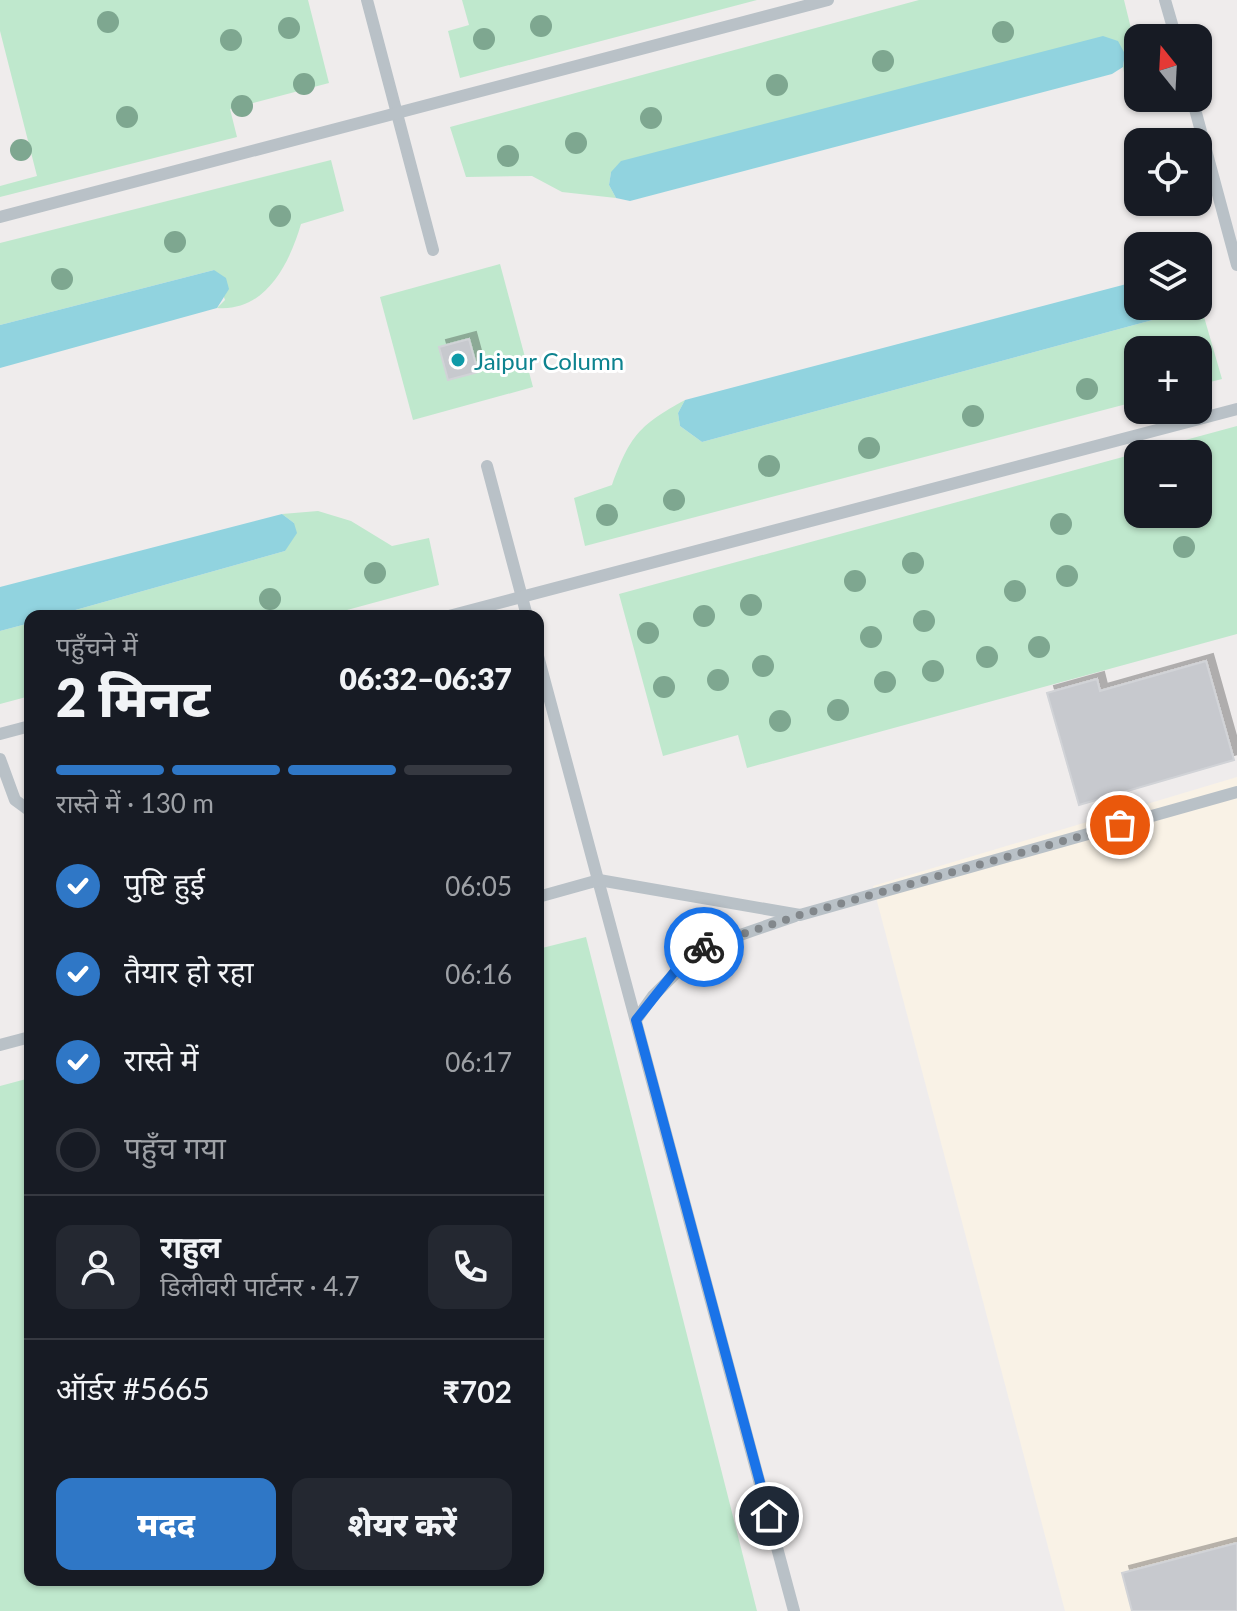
<!DOCTYPE html>
<html lang="hi">
<meta charset="utf-8">
<style>
:root{--surface:#171b24;--page:#242831;--text:#f1f3f6;--muted:#9ea1a6;--line:#363941;--accent:#2f77c6}
body{margin:0;font-family:Lato,"Noto Sans Devanagari",sans-serif;background:var(--page);color:var(--text);height:100vh;display:flex;flex-direction:column;font-size:30px;white-space:nowrap}
*{box-sizing:border-box;margin:0}
p{font-size:26px;color:var(--muted)}
.icon{flex:none;width:44px;height:44px;fill:none;stroke:currentColor;stroke-width:2;stroke-linecap:round;stroke-linejoin:round}
.map{position:relative;flex:1;overflow:hidden}
.side{position:absolute;left:24px;top:610px;width:520px;height:976px;display:flex;flex-direction:column;background:var(--surface);border-radius:16px;box-shadow:0 2px 6px #0004}
.side>*{flex:none}
.needle{width:52px;rotate:342deg}
.buttons{position:absolute;left:1124px;top:24px;display:grid;gap:16px}
.buttons a{display:grid;place-items:center;width:88px;height:88px;border-radius:16px;background:var(--surface);box-shadow:0 2px 6px #0004;font-size:40px}
.pin{position:absolute;display:grid;place-items:center;width:68px;height:68px;color:#fff;margin:-34px;border:4px solid #fff;border-radius:50%;box-shadow:0 2px 8px #0007}
.courier{position:absolute;display:grid;place-items:center;width:80px;height:80px;margin:-40px;border:6px solid #1a73e8;border-radius:50%;background:#fff;color:#222;box-shadow:0 2px 10px #0007}
.head em{font-style:normal;font-weight:800}
.head div{display:flex;flex-direction:column-reverse}
.head{display:flex;align-items:center;justify-content:space-between;height:136px;padding:0 32px}
h1{font-size:52px;font-weight:800;line-height:60px}
.bar{display:grid;grid-template-columns:repeat(4,1fr);gap:12px 8px;align-content:center;height:96px;padding:0 32px}
.bar i{height:10px;border-radius:6px;background:var(--line)}
.bar .selected{background:var(--accent)}
.bar p{grid-column:span 4}
.line{display:flex;align-items:center;gap:20px;padding:0 32px;border-top:2px solid var(--line)}
.line div{flex:1}
.round{display:grid;place-items:center;flex:none;width:84px;height:84px;border-radius:16px;background:var(--page)}
ol{padding:0 32px;list-style:none}
li{display:flex;align-items:center;gap:24px;height:88px}
li p{margin-inline-start:auto}
li .icon{padding:8px;border-radius:50%;background:var(--accent);color:#fff;stroke-width:4}
li:last-child{color:var(--muted)}
li i{width:44px;height:44px;border:4px solid var(--line);border-radius:50%}
.button{display:flex;gap:16px;margin-top:auto;padding:16px 32px}
.button a{flex:1;height:92px;border-radius:16px;background:var(--accent);color:#fff;font-size:32px;font-weight:800;line-height:92px;text-align:center}
.button a+a{background:var(--page);color:var(--text)}
.map>svg:first-child{display:block}
</style>
<div class="map">
<svg width="1237" height="1611" viewBox="0 0 1237 1611">
<defs>
<filter id="shadow"><feDropShadow dx="7" dy="-7" stdDeviation="0" flood-color="#0004"/></filter>
</defs>
<rect width="100%" height="100%" fill="#efecec"/>
<polygon fill="#f9f2e6" points="1237,777 1237,1611 1065,1611 873,886"/>
<g fill="#bfe8cd" fill-rule="evenodd">
<polygon points="0,0 308,0 329,83 230,109 237,137 0,197 0,186 37,176 0,31"/>
<polygon points="462,0 757,0 460,78 448,31 469,25"/>
<polygon points="919,0 1124,0 1138,57 1139,98 1129,101 1123,67 1125,54 611,172 609,185 616,198 562,192 532,176 466,177 450,127"/>
<path d="M331 160 344 211 301 224C289 265 265 312 217 308L225 300 214 270 0 325V243Z"/>
<polygon points="500,264 533,387 413,420 380,297"/>
<path d="M1198 296 1222 379 1198 385V350H1138V401L585 546 574 498 612 485C630 436 639 425 685 400L678 413 680 426 702 442 1182 312 1184 306H1198Z"/>
<path d="M1237 426V634L747 768 738 735 663 756 619 594ZM1138 454H1198V514H1138Z"/>
<polygon points="318,511 351,521 392,546 429,538 439,585 325,616 54,616 285,551 294,523 282,514"/>
<polygon points="30,623 30,696 0,704 0,631"/>
<polygon points="586,937 757,1611 0,1611 0,1086 30,1078 30,1580 538,1580 538,949"/>
</g>
<g fill="#91d3df">
<polygon points="1103,36 1118,41 1125,54 1123,67 1112,74 630,201 616,198 609,185 611,172 621,161"/>
<polygon points="214,270 226,278 229,289 217,308 0,368 0,325"/>
<polygon points="1138,281 1138,306 1184,306 1182,312 702,442 680,426 678,413 685,400"/>
<polygon points="282,514 294,523 297,533 285,551 54,616 30,616 30,623 0,631 0,587"/>
</g>
<g fill="#c7c9ce" stroke="#d1d3d7" stroke-width="2" filter="url(#shadow)">
<polygon points="469,339 478,372 448,380 439,347"/>
<polygon points="1206,661 1234,760 1079,805 1047,693 1097,679 1100,691"/>
<polygon points="1237,1543 1237,1611 1132,1611 1122,1573"/>
</g>
<g fill="none" stroke-linecap="round" stroke-linejoin="round">
<g stroke="#b9c1c7" stroke-width="12">
<polyline points="367,0 433,250"/>
<polyline points="1165,0 1176,38"/>
<polyline points="1192,98 1237,265"/>
<polyline points="0,217 828,0"/>
<polyline points="487,466 527,616"/>
<polyline points="449,616 1237,409"/>
<polyline points="538,656 794,1611"/>
<polyline points="0,734 30,726"/>
<polyline points="0,759 15,800 30,811"/>
<polyline points="538,897 599,880 800,915 1237,792"/>
<polyline points="636,1020 653,996 700,949 795,916"/>
<polyline points="0,1045 30,1037"/>
</g>
</g>
<g fill="#7ea790">
<circle cx="108" cy="22" r="11"/>
<circle cx="541" cy="26" r="11"/>
<circle cx="289" cy="28" r="11"/>
<circle cx="1003" cy="32" r="11"/>
<circle cx="484" cy="39" r="11"/>
<circle cx="231" cy="40" r="11"/>
<circle cx="883" cy="61" r="11"/>
<circle cx="304" cy="84" r="11"/>
<circle cx="777" cy="85" r="11"/>
<circle cx="242" cy="106" r="11"/>
<circle cx="127" cy="117" r="11"/>
<circle cx="651" cy="118" r="11"/>
<circle cx="576" cy="143" r="11"/>
<circle cx="21" cy="150" r="11"/>
<circle cx="508" cy="156" r="11"/>
<circle cx="280" cy="216" r="11"/>
<circle cx="175" cy="242" r="11"/>
<circle cx="62" cy="279" r="11"/>
<circle cx="1087" cy="389" r="11"/>
<circle cx="973" cy="416" r="11"/>
<circle cx="869" cy="448" r="11"/>
<circle cx="769" cy="466" r="11"/>
<circle cx="674" cy="500" r="11"/>
<circle cx="607" cy="515" r="11"/>
<circle cx="1061" cy="524" r="11"/>
<circle cx="1184" cy="547" r="11"/>
<circle cx="913" cy="563" r="11"/>
<circle cx="375" cy="573" r="11"/>
<circle cx="1067" cy="576" r="11"/>
<circle cx="855" cy="581" r="11"/>
<circle cx="1015" cy="591" r="11"/>
<circle cx="270" cy="599" r="11"/>
<circle cx="751" cy="605" r="11"/>
<circle cx="704" cy="616" r="11"/>
<circle cx="924" cy="621" r="11"/>
<circle cx="648" cy="633" r="11"/>
<circle cx="871" cy="637" r="11"/>
<circle cx="1039" cy="647" r="11"/>
<circle cx="987" cy="657" r="11"/>
<circle cx="763" cy="666" r="11"/>
<circle cx="933" cy="671" r="11"/>
<circle cx="718" cy="680" r="11"/>
<circle cx="885" cy="682" r="11"/>
<circle cx="664" cy="687" r="11"/>
<circle cx="838" cy="710" r="11"/>
<circle cx="780" cy="721" r="11"/>
</g>
<g fill="none" stroke-linecap="round" stroke-linejoin="round">
<polyline stroke="#82878b" stroke-width="8" stroke-dasharray="0 14.4" points="704,947 800,915 1120,825"/>
<polyline stroke="#1a73e8" stroke-width="10" points="704,947 675,971 636,1020 769,1516"/>
</g>
<circle fill="#0f9aa8" stroke="#fff" stroke-width="3" cx="458" cy="360" r="8"/>
<g text-anchor="middle" dominant-baseline="central" stroke-width="6" stroke-linejoin="round" paint-order="stroke">
<g font-size="24" fill="#0d838f" stroke="#fff" text-anchor="start">
<text x="474" y="360">Jaipur Column</text>
</g>
</g>
</svg>
<div class="buttons">
<a><svg class="needle" viewBox="-14 -14 28 28"><path d="M0-13l5 13h-10z" fill="#e53935"/><path d="M0 13l5-13h-10z" fill="#9ea1a6"/></svg></a>
<a><svg class="icon" aria-label="locate" viewBox="0 0 24 24"><circle cx="12" cy="12" r="6"/><path d="M12 2v4M12 18v4M2 12h4M18 12h4"/></svg></a>
<a><svg class="icon" aria-label="layers" viewBox="0 0 24 24"><path d="M12 4l9 5-9 5-9-5zM3 14l9 5 9-5"/></svg></a>
<a>+</a>
<a>−</a>
</div>
<div class="pin" style="left:1120px;top:825px;background:#ea580c"><svg class="icon" aria-label="bag" viewBox="0 0 24 24"><path d="M5 8h14l-1 12H6zM9 8a3 3 0 0 1 6 0"/></svg></div>
<div class="pin" style="left:769px;top:1516px;background:#1f2937"><svg class="icon" aria-label="home" viewBox="0 0 24 24"><path d="M3 11l9-7 9 7M6 9v11h12V9"/></svg></div>
<div class="courier" style="left:704px;top:947px"><svg class="icon" aria-label="bike" viewBox="0 0 24 24"><circle cx="6" cy="16" r="4"/><circle cx="18" cy="16" r="4"/><path d="M6 16l4-8h5l3 8M10 8l3 8H6M13 5h3"/></svg></div>
<section class="side">
<div class="head"><div><h1>2 मिनट</h1><p>पहुँचने में</p></div><em>06:32–06:37</em></div>
<div class="bar"><i class="selected"></i><i class="selected"></i><i class="selected"></i><i></i><p>रास्ते में · 130 m</p></div>
<ol>
<li><svg class="icon" aria-label="check" viewBox="0 0 24 24"><path d="M5 12l5 5 9-10"/></svg>पुष्टि हुई<p>06:05</p></li>
<li><svg class="icon" aria-label="check" viewBox="0 0 24 24"><path d="M5 12l5 5 9-10"/></svg>तैयार हो रहा<p>06:16</p></li>
<li><svg class="icon" aria-label="check" viewBox="0 0 24 24"><path d="M5 12l5 5 9-10"/></svg>रास्ते में<p>06:17</p></li>
<li><i></i>पहुँच गया</li>
</ol>
<div class="line" style="height:144px"><a class="round"><svg class="icon" aria-label="person" viewBox="0 0 24 24"><circle cx="12" cy="8" r="4"/><path d="M4 21q1-7 8-7t8 7"/></svg></a><div><b>राहुल</b><p>डिलीवरी पार्टनर · 4.7</p></div><a class="round"><svg class="icon" aria-label="phone" viewBox="0 0 24 24"><path d="M5 4h4l2 5-3 2q2 4 5 5l2-3 5 2v4C11 20 4 13 5 4z"/></svg></a></div>
<div class="line" style="height:104px"><div>ऑर्डर #5665</div><b>₹702</b></div>
<div class="button"><a>मदद</a><a>शेयर करें</a></div>
</section>
</div>
